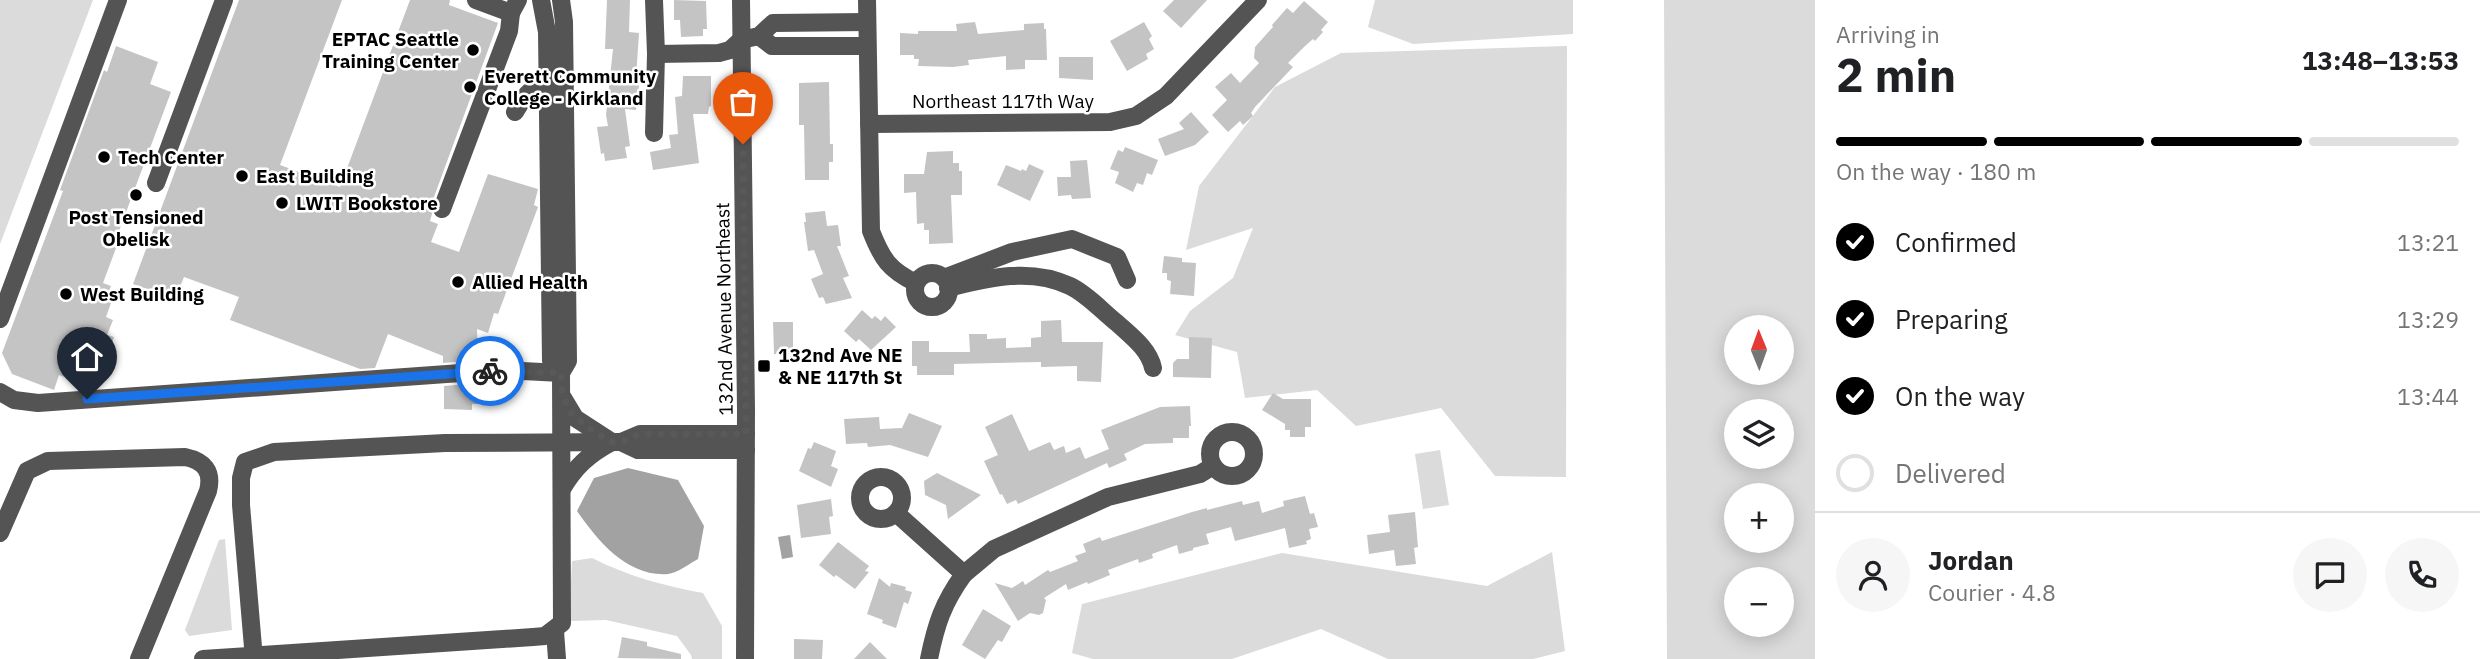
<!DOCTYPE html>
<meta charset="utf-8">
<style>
:root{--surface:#fff;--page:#f6f6f6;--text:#202124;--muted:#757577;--line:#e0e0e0;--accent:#000}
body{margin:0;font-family:"IBM Plex Sans",sans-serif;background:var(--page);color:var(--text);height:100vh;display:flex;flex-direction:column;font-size:26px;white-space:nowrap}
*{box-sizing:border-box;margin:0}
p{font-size:23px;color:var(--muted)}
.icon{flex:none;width:38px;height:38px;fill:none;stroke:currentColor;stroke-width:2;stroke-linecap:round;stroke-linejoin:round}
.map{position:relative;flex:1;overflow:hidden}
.panel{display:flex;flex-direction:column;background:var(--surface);width:665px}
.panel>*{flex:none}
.needle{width:46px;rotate:359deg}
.controls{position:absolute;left:1724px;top:315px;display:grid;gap:14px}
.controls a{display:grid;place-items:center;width:70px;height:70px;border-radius:50%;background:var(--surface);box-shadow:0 4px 18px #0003;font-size:35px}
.pin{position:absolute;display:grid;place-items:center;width:60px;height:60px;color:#fff;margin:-72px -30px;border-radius:50% 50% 50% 0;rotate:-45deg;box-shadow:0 0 7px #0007}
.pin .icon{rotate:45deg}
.courier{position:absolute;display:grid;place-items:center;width:70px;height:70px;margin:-35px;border:5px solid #1a73e8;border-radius:50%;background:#fff;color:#222;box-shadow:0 2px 9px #0007}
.headline em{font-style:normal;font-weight:700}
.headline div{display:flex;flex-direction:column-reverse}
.headline{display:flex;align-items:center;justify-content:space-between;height:119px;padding:0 21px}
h1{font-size:46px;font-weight:700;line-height:52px}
.bar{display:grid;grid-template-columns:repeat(4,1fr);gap:10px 7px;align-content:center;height:84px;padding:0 21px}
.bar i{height:9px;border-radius:5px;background:var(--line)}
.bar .active{background:var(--accent)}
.bar p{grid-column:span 4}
.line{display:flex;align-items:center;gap:18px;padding:0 21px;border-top:2px solid var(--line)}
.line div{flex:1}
.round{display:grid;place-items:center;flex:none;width:74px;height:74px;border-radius:37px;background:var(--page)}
ol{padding:0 21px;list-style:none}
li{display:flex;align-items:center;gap:21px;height:77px}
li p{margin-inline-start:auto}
li .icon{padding:7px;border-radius:50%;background:var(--accent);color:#fff;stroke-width:4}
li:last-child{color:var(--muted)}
li i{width:38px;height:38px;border:4px solid var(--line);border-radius:50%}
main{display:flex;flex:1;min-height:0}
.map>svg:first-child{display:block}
</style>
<main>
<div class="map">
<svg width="1815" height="659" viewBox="0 0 1815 659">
<rect width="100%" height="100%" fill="#fff"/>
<g fill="#dbdbdb" fill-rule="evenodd">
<polygon points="0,0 93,0 0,244"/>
<polygon points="1375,0 1573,0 1573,34 1413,44 1368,27"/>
<path d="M1664 0H1815V659H1667ZM1736 327H1782V373H1736ZM1736 411H1782V457H1736ZM1736 495H1782V541H1736ZM1736 579H1782V625H1736Z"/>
<polygon points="1567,46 1566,477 1495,476 1441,408 1356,426 1317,390 1245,398 1237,352 1175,335 1190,311 1233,278 1253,228 1186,250 1199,186 1275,87 1341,53"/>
<polygon points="1440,450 1449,505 1423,509 1415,454"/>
<polygon points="225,539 232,630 189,636 185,630 219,540"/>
<polygon points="1552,552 1565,651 1533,659 1388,659 1321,629 1232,659 1093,659 1072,653 1082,604 1282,553 1487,586"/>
<path d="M592 558C628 576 664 586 703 593L722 626V659H692L691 655 677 636 606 620 569 621 572 561Z"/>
</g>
<g fill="#a2a2a2">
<path d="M628 468 678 480 704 526 698 559C689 564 677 573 668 574 627 577 598 541 577 511L594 478Z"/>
<polygon points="790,535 793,557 782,559 778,537"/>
</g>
<g fill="#c4c4c4">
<polygon points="239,0 342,0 280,165 340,187 410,0 450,0 449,5 498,23 431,205 432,214 430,221 438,224 431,242 459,252 488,174 538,189 534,205 538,207 498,314 494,313 488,333 477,329 478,360 443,363 443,356 388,334 375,368 360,369 230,320 239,297 184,277 175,299 133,284"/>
<polygon points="607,0 630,0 629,32 639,33 636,78 639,86 636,110 625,109 630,146 625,147 627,158 605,161 604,153 601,154 597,127 608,126 606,115 613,49 605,49"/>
<polygon points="674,0 706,1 707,29 703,29 703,36 681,37 680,20 674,20"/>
<polygon points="1174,0 1207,0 1181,28 1163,11"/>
<polygon points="1304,1 1328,22 1321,30 1323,32 1315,41 1313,39 1305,46 1288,63 1293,67 1255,107 1251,113 1253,116 1243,125 1240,121 1228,132 1212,115 1227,100 1215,87 1231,73 1240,83 1259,63 1254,58 1255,47 1273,27 1272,25 1287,8 1293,13"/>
<polygon points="975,22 978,34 1024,30 1024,24 1044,23 1044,29 1046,29 1047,60 1025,60 1025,69 1006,70 1006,56 968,60 969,65 953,67 918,66 919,59 914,59 914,55 900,55 900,33 918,34 918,31 957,31 956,24"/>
<polygon points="1144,22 1152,36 1149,39 1154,49 1146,54 1148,59 1127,71 1110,41"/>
<polygon points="116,46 158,62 150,84 171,92 119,231 122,232 103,283 111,286 105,301 111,303 106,317 113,320 107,335 114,337 109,351 115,353 107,377 94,372 91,378 78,374 75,381 59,375 54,390 12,374 2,353 63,191 60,190 104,70 107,72"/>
<polygon points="1059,57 1093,57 1093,80 1059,78"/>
<polygon points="683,76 711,76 711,106 709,107 708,114 693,114 699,163 653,170 650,152 671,148 669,135 678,134 675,97 682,96"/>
<polygon points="829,82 830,144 833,144 833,162 829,162 829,180 805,180 804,125 799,125 799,83"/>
<polygon points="1191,112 1209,132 1195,145 1165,156 1158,139 1184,129 1179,123"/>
<polygon points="1125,147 1158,160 1152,175 1147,173 1143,185 1137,183 1133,192 1115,183 1119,172 1110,169 1118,150 1123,152"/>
<polygon points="953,151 953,163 959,163 959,171 962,171 962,195 951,195 953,243 929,244 929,230 924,230 924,223 917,224 916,192 904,193 904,174 924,174 927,152"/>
<polygon points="1087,160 1091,198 1072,199 1071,195 1058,196 1057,177 1071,177 1070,161"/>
<polygon points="1029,164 1044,171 1030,201 997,185 1006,165 1021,171 1022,169 1026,171"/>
<polygon points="825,211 827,226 838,225 841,246 837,246 849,276 843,278 852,298 826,304 823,297 819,298 811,279 823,274 814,250 808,251 804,222 806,222 805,213"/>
<polygon points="1164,256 1182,258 1182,262 1196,263 1194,296 1170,294 1171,281 1167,280 1167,273 1162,273"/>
<polygon points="862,310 872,319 875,316 881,321 885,316 896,327 871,350 859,339 856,342 844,331"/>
<polygon points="1061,320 1062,342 1103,342 1101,382 1077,381 1077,366 1041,367 1041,362 954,364 954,375 917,375 917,366 912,366 912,341 929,341 929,352 970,352 969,334 987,334 987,339 1006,338 1006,348 1031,347 1031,338 1041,337 1041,321"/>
<polygon points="773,322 793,322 793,354 774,354"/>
<polygon points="1189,337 1212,338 1211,378 1173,377 1173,363 1177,359 1189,359"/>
<polygon points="479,383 479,404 472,404 472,410 444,409 444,386"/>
<polygon points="1273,393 1283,399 1311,399 1311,427 1305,427 1305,437 1290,437 1290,430 1285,430 1285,424 1262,410"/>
<polygon points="1190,406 1191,426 1189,426 1189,438 1173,438 1173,443 1145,444 1124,454 1127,460 1109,468 1107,463 1018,504 1016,500 1007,504 1002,494 1000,495 984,461 998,455 985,427 1012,414 1029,451 1050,442 1054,450 1064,446 1066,453 1080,447 1085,459 1109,449 1101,430 1160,407"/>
<polygon points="909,413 942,426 928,457 890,445 868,447 867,443 846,444 844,419 879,417 880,429 902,428"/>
<polygon points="814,442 836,451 831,466 838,469 831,487 799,471 808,448 811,449"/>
<polygon points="937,473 981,495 948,519 946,505 925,495 924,481"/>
<polygon points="1305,496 1310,514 1314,513 1318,527 1309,529 1311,539 1306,541 1307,544 1289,548 1285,528 1235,541 1231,527 1206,534 1209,544 1193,548 1193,550 1179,554 1177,545 1152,554 1153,558 1139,563 1138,559 1108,570 1110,575 1088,584 1087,582 1068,590 1066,584 1044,598 1046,600 1043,613 1039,615 1030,613 1018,621 995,583 1012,588 1023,581 1025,585 1048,570 1050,572 1078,561 1075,556 1086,552 1083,544 1100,537 1102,541 1192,512 1207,508 1207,510 1242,501 1243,505 1259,501 1262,513 1284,506 1283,501"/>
<polygon points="831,499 833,516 829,517 831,534 801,538 797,505"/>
<polygon points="1415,512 1418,547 1414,548 1416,564 1396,566 1394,550 1369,554 1367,535 1390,532 1388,515"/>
<polygon points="838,542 869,566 865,571 869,572 855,589 836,575 834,577 819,565"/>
<polygon points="879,578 890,587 891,583 906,587 905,590 912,592 908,604 904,602 896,628 882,623 883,620 867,614"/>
<polygon points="983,609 1011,626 1002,642 998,640 985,659 962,645"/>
<polygon points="622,637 647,642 647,646 681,654 681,659 618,658"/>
<polygon points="794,639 823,640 822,659 794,659"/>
<polygon points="870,642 887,659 854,659"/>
</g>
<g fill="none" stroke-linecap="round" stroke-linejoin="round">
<g stroke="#545454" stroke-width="18">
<polyline points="476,0 511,13 518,0"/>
<polyline points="541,0 547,32 551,361 561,373"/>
<polyline points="741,0 746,410 745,659"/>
<path d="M867 0 871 231C882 259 889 270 916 283"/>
<polyline points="759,36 772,46 867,46"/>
<polyline points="656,54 719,53 730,50 741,40 759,36 773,23 867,22"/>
<path d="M515 112C531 85 530 90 558 85"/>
<polyline points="869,124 1110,122 1136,116 1166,96 1258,0"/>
<polyline points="654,133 656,54 654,0"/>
<polyline points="156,183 224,0"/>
<polyline points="442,209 509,31 511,13"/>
<circle cx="932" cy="290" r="17"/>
<polyline points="944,278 1012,252 1072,239 1117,257 1127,280"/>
<path d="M948 288C988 278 1030 267 1070 286 1087 294 1102 311 1117 323 1131 336 1149 349 1153 368"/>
<polyline points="0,319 118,0"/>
<polyline points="0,392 14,400 38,403 503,370 561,373"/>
<polyline points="563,398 575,418 612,442"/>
<circle cx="1232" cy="454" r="22"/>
<polyline points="746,450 638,450 621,442 640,434 746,434"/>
<circle cx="881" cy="498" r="21"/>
<path d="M562 489C575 467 589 454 612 442"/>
<polyline points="896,513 964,574 994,549 1108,497 1200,474 1213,466"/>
<path d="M0 533 27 471 48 461 185 457C204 461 213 471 208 491L139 659"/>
<polyline points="555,631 557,659"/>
<polyline points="203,659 533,637 545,636 562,623 561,373 568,361 564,22 561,0"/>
<polyline points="254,659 241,505 241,478 245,462 274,452 445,443 621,442"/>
<path d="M929 659C936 624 943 603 964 574"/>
</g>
</g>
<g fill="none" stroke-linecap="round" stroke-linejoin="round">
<polyline stroke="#595959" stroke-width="7" stroke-dasharray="0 12.6" points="490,371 561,373 562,395 572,414 590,429 612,442 621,442 640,434 746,434 743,144"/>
<polyline stroke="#1a73e8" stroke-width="9" points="87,399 490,371"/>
</g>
<g fill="#000" stroke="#fff" stroke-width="2.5">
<circle cx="473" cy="50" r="7"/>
<circle cx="470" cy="87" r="7"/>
<circle cx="104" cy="157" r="7"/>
<circle cx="242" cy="176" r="7"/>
<circle cx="136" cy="195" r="7"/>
<circle cx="282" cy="203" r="7"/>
<circle cx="458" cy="282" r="7"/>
<circle cx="66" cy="294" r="7"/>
<rect x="757" y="359" width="14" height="14" rx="3.5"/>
</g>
<g text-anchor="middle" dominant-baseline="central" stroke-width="5" stroke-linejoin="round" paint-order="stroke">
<g font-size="19" font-weight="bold" fill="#000" stroke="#fff" text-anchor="start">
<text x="459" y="39" text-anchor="end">EPTAC Seattle<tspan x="459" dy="22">Training Center</tspan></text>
<text x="484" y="76">Everett Community<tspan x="484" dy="22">College - Kirkland</tspan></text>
<text x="118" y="157">Tech Center</text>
<text x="256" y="176">East Building</text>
<text x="296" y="203">LWIT Bookstore</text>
<text x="136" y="217" text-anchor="middle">Post Tensioned<tspan x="136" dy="22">Obelisk</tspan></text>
<text x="472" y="282">Allied Health</text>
<text x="80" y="294">West Building</text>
<text x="778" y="355">132nd Ave NE<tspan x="778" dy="22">&amp; NE 117th St</tspan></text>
</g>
<g font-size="19" fill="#000" stroke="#fff">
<text x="1003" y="101">Northeast 117th Way</text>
<text transform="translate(724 309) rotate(-91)">132nd Avenue Northeast</text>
</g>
</g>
</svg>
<div class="controls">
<a><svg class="needle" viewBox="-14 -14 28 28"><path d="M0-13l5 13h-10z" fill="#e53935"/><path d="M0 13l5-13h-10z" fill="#757577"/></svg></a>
<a><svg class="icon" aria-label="layers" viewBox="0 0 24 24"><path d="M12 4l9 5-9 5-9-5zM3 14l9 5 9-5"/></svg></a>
<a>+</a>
<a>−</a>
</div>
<div class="pin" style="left:743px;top:144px;background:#ea580c"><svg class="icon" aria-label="bag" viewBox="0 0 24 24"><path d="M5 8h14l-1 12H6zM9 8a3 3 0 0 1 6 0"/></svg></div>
<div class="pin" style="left:87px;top:399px;background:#1f2937"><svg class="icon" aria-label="home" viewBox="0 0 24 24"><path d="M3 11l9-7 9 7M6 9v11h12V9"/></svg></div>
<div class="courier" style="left:490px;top:371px"><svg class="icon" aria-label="bike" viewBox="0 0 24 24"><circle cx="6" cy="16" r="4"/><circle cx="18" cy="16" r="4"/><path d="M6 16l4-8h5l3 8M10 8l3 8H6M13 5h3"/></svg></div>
</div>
<section class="panel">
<div class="headline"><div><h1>2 min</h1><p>Arriving in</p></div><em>13:48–13:53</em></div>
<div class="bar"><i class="active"></i><i class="active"></i><i class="active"></i><i></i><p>On the way · 180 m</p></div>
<ol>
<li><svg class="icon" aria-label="check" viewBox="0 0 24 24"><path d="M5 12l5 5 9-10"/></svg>Confirmed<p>13:21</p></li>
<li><svg class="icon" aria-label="check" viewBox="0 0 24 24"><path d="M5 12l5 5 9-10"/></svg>Preparing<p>13:29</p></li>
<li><svg class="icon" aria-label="check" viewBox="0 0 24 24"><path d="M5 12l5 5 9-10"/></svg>On the way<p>13:44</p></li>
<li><i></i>Delivered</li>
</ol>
<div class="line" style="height:126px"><a class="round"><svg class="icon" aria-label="person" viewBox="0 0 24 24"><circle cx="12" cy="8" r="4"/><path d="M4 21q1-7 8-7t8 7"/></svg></a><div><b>Jordan</b><p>Courier · 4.8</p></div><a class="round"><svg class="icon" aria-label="chat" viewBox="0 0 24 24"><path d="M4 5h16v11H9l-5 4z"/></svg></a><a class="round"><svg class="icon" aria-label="phone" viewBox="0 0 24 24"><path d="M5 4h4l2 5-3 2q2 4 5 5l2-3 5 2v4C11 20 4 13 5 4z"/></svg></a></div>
</section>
</main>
